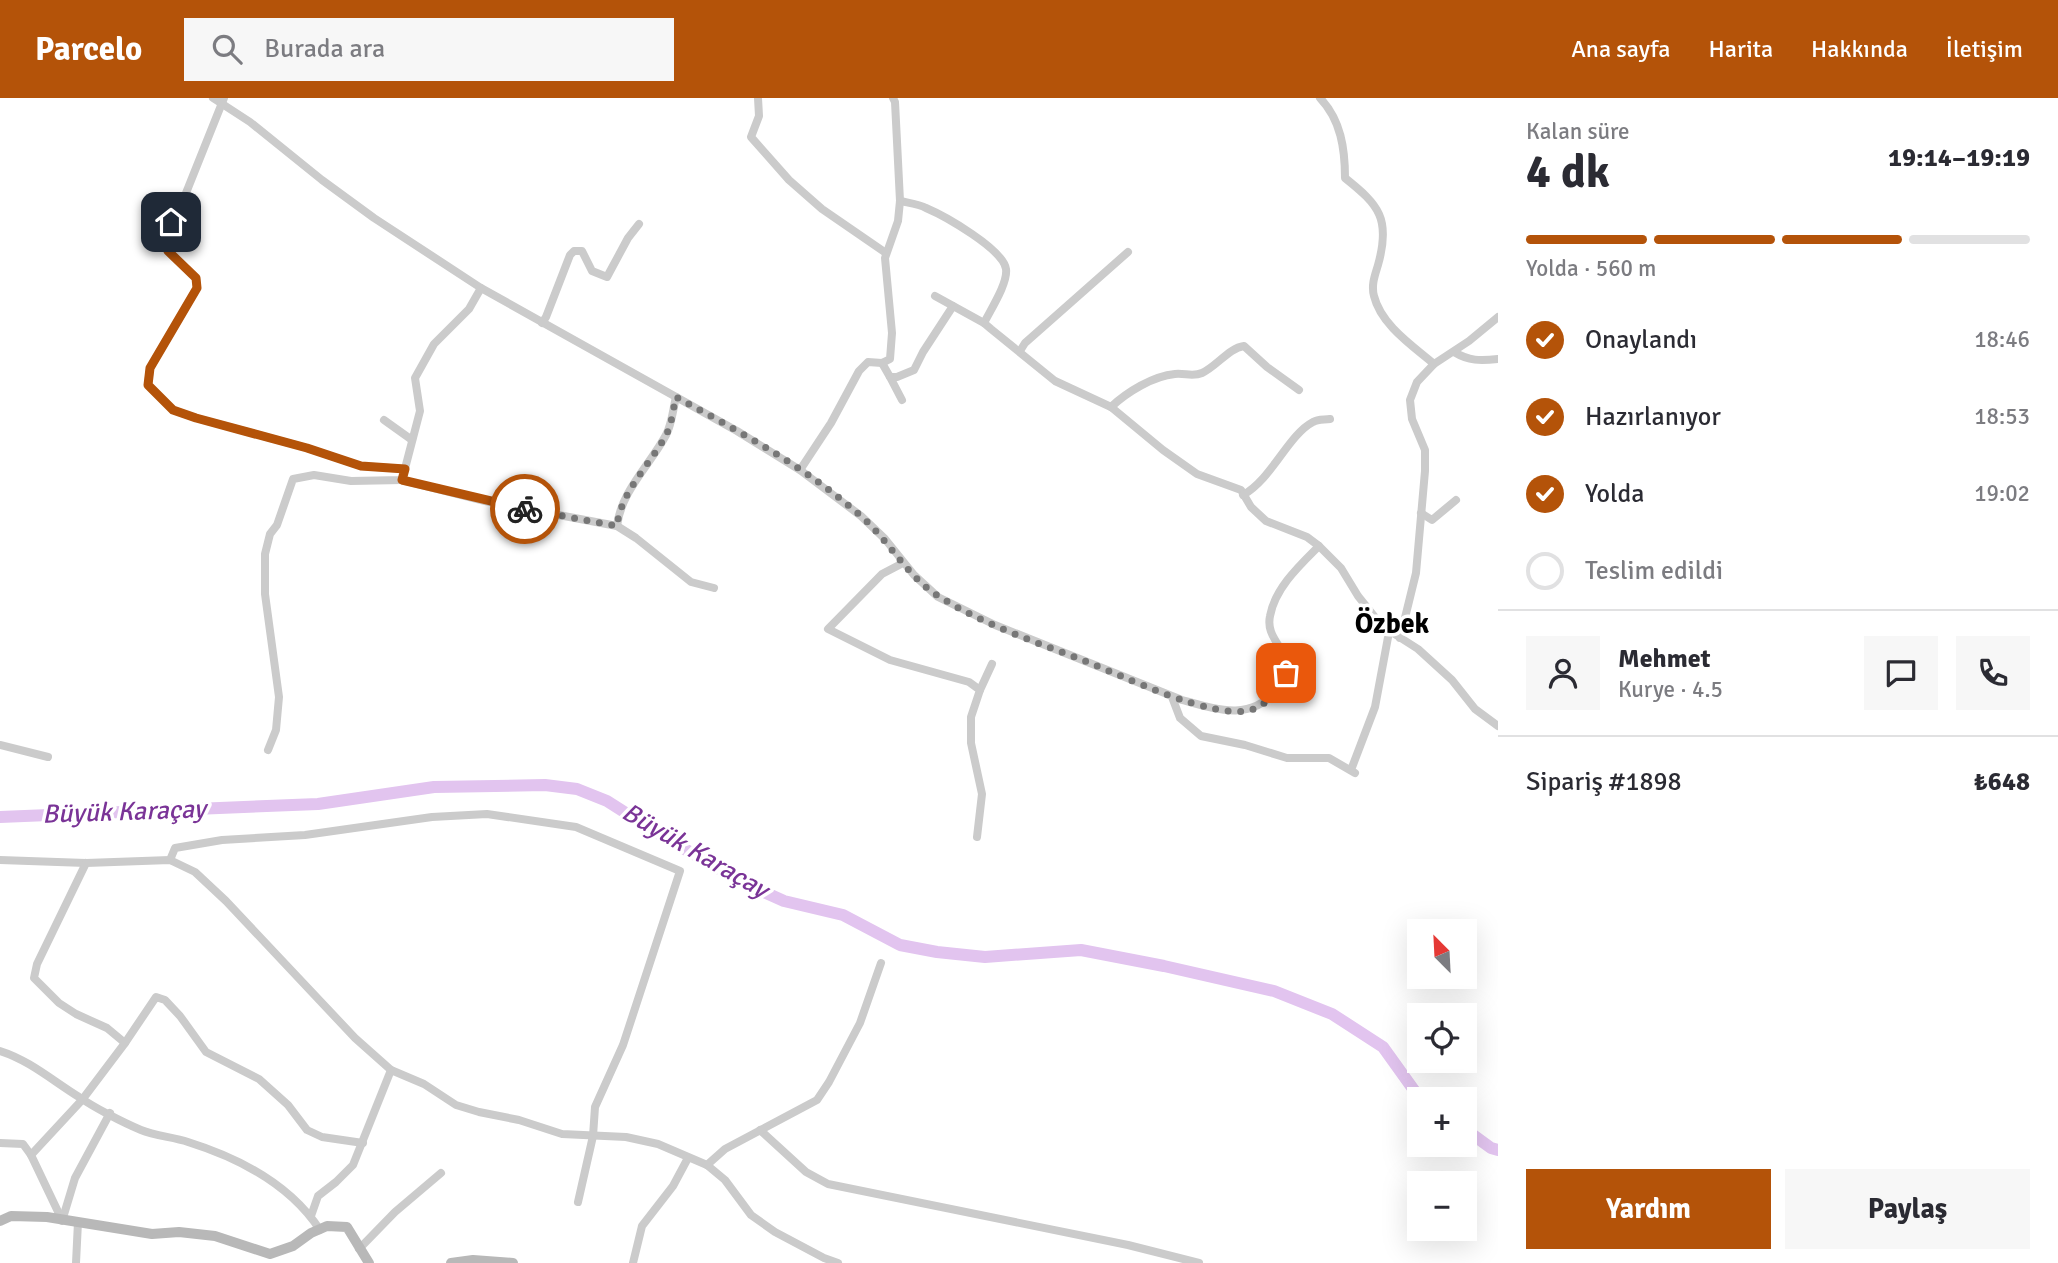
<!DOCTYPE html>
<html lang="tr">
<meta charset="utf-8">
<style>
:root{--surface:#fff;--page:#f7f7f7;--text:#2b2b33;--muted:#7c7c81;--line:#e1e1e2;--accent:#b45309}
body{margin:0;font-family:Signika,sans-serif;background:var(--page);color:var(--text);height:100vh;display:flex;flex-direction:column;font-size:26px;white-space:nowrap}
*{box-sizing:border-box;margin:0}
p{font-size:23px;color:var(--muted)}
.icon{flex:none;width:38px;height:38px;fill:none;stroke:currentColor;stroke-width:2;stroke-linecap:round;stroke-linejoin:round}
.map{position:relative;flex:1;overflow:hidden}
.side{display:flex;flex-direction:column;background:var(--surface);width:560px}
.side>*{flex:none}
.needle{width:46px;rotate:336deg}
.tools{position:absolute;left:1407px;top:821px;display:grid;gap:14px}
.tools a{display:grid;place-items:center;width:70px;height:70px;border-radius:0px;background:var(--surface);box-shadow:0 7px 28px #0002;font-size:35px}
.pin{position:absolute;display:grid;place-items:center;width:60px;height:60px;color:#fff;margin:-30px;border-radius:14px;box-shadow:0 4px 10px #0006}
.courier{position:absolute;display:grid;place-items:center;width:70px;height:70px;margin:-35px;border:5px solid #b45309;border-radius:50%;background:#fff;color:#222;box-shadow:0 2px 9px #0007}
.head em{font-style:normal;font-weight:700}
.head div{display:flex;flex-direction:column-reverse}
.head{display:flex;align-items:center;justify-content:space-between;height:119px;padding:0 28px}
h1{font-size:46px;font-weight:700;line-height:52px}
.bar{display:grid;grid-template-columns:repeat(4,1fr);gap:10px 7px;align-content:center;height:84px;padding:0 28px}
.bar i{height:9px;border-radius:5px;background:var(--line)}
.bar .selected{background:var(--accent)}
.bar p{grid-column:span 4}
.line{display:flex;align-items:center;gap:18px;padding:0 28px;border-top:2px solid var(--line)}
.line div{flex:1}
.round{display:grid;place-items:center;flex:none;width:74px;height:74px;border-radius:0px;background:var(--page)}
ol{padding:0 28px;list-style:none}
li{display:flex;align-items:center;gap:21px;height:77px}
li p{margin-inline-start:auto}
li .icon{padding:7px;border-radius:50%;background:var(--accent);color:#fff;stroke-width:4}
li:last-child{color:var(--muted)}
li i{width:38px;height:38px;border:4px solid var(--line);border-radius:50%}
.cta{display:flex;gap:14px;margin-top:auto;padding:14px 28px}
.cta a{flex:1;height:80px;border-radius:0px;background:var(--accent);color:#fff;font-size:28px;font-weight:700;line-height:80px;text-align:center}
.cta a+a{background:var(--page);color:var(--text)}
header{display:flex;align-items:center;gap:42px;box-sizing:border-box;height:98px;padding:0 35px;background:var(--accent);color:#fff}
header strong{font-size:33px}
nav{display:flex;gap:38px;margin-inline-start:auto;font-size:24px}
.search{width:490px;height:63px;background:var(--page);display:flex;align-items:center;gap:18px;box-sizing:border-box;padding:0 24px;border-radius:0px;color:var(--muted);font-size:26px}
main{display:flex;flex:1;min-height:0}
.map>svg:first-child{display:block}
</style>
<header>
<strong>Parcelo</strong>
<div class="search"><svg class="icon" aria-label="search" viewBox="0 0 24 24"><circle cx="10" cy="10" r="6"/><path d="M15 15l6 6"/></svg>Burada ara</div>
<nav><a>Ana sayfa</a><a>Harita</a><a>Hakkında</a><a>İletişim</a></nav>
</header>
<main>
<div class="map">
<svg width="1498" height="1165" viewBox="0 0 1498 1165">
<rect width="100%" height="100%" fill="#fff"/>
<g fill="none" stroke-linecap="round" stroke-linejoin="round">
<g stroke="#e2c4ef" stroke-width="12">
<polyline points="0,719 318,706 434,689 545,687 577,691 607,703 662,738 744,785 784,803 843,817 900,847 937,854 985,859 1081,852 1164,868 1274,893 1332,916 1383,949 1416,995 1425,1001"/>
<polyline points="1465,1031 1491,1050 1498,1052"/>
</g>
<g stroke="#cbcbcb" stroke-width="8">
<path d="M213 0 250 24 322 82 374 120 481 190 737 333 800 372 861 418 885 441 914 477 938 499 995 527 1182 602C1215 611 1251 624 1276 592 1283 584 1289 574 1286 563 1281 546 1266 537 1270 518 1275 490 1300 467 1319 448"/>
<polyline points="224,0 180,110 162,138 168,153 196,180 197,190 150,270 148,287 173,312 196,320 307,350 361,368 405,371"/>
<polyline points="758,0 759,18 751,39 789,82 822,111 886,155"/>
<path d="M1320 0C1341 22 1345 51 1345 80 1379 107 1391 121 1378 167 1375 177 1371 187 1374 198 1381 227 1413 248 1434 266"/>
<path d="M900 103C909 105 919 106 926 110 945 118 1003 151 1006 171 1008 185 991 211 984 225L991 231 1055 283 1111 309 1163 352 1197 376 1241 392 1251 409 1266 423 1307 439 1319 448 1341 470 1358 498 1382 528 1418 551 1452 582 1475 611 1498 628"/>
<polyline points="935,198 984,225"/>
<polyline points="542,225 546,219 570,157 574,153 582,153 592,173 607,179 628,140 639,126"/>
<polyline points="1020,253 1025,245 1128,154"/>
<path d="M1454 254C1469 263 1480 263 1498 261"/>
<polyline points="882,265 890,279 897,279 914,272 923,254 953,208"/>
<polyline points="890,279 902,302"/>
<path d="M1111 309C1127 294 1153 278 1175 276 1185 275 1193 279 1202 275 1217 268 1229 250 1244 248L1267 269 1299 292"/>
<polyline points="384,322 412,342"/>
<polyline points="800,372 831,325 859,273 868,264 882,265 890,261 892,235 885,160 898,123 900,103 895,4 893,0"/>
<polyline points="402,382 485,403 617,428 636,440 691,484 714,490"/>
<path d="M1243 397C1272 381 1288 337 1313 324 1318 321 1324 322 1330 321"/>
<polyline points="1421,415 1432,422 1456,402"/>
<path d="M617 428C621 393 650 367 666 337 672 326 673 311 676 299"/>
<polyline points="903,465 882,476 828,531 890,562 969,584 980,592 971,619 971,645 982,696 977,739"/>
<polyline points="1400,540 1416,475 1425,373 1425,352 1412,321 1410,302 1417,284 1434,266 1469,243 1498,219"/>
<polyline points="980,592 992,566"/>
<polyline points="1172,599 1180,620 1201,638 1245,647 1287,660 1329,660 1355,675"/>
<polyline points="0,647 48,659"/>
<polyline points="268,652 276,632 279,599 265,496 265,456 270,436 277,427 293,381 314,377 351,383 402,382 420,313 415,280 434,246 469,211 481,190"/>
<polyline points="1351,672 1375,609 1389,534"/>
<polyline points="0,762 86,765 170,762 195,774 226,803 355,940 391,972 424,986 456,1007 479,1014 519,1022 562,1036 626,1039 658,1046 707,1067 725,1082 751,1117 775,1134 824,1160 838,1165"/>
<polyline points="170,762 175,750 222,742 305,737 432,719 487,716 576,729 680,773 623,947 595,1009 593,1038 578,1104"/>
<polyline points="86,765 37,866 34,880 59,905 76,916 107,930 125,945"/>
<path d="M0 953C29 962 53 983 79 999 95 1010 122 1024 141 1032 155 1038 173 1039 188 1044 239 1060 290 1086 320 1132"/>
<polyline points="760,1032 806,1074 828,1086 1128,1147 1199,1165"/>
<polyline points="0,1045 23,1046 31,1057 62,1122"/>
<polyline points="31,1057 82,1002 125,945 156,899 165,902 180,918 206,954 259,981 288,1007 307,1032 322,1039 363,1045"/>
<polyline points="707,1067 725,1051 817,1002 829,984 860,925 881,865"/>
<polyline points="311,1118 318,1098 336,1084 353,1067 391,972"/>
<polyline points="62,1123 75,1080 110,1015"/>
<polyline points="359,1151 395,1114 441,1075"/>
<polyline points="76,1165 78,1124"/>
<polyline points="633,1165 642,1128 673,1088 688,1060"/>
</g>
<g stroke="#b8b8b8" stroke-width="10">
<polyline points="0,1123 11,1118 47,1119 152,1136 179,1134 215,1138 270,1156 293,1148 311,1135 327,1128 347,1129 369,1165"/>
<polyline points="451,1165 473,1162 513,1165"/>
</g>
</g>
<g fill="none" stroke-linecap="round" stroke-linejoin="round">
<path stroke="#777" stroke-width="7" stroke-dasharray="0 12.6" d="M525 411 617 428C621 393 650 367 666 337 672 326 673 311 676 299 740 334 808 370 863 420 890 444 908 480 940 499 984 527 1036 544 1085 563 1124 578 1211 622 1251 612 1268 607 1279 590 1286 575"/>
<polyline stroke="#b45309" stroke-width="9" points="171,124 162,138 168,153 196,180 197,190 150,270 148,287 173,312 196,320 307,350 361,368 405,371 402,382 525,411"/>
</g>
<g text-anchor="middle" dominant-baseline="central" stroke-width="7" stroke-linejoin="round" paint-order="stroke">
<g font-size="26" font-style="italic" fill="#7a3497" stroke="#fff">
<text transform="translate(124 714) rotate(-2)">Büyük Karaçay</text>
<text transform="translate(695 753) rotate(30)">Büyük Karaçay</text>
</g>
<g font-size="28" font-weight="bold" fill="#000" stroke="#fff">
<text x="1392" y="526">Özbek</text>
</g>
</g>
</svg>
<div class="tools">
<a><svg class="needle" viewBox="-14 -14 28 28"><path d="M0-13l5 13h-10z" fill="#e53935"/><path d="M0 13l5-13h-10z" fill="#7c7c81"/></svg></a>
<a><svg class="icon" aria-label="locate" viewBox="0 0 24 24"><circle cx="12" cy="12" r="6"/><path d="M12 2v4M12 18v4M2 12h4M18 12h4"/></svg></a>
<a>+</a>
<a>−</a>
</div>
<div class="pin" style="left:1286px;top:575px;background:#ea580c"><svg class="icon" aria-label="bag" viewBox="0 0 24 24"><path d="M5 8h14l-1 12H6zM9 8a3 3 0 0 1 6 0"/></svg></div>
<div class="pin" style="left:171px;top:124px;background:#1f2937"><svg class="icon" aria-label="home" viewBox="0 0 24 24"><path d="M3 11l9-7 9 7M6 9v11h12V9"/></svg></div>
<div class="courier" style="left:525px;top:411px"><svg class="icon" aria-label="bike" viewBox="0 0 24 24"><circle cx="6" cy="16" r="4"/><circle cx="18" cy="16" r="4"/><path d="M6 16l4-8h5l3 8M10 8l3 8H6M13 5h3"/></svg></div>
</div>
<section class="side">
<div class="head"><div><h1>4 dk</h1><p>Kalan süre</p></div><em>19:14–19:19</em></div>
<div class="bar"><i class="selected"></i><i class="selected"></i><i class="selected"></i><i></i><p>Yolda · 560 m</p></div>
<ol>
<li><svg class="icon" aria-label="check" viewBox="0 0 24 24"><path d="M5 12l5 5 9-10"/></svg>Onaylandı<p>18:46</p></li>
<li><svg class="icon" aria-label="check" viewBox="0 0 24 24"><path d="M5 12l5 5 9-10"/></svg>Hazırlanıyor<p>18:53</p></li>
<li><svg class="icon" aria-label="check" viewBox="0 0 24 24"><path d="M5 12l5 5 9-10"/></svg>Yolda<p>19:02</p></li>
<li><i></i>Teslim edildi</li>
</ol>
<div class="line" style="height:126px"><a class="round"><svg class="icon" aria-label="person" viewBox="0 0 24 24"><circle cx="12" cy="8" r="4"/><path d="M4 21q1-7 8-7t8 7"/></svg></a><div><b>Mehmet</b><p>Kurye · 4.5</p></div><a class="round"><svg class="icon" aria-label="chat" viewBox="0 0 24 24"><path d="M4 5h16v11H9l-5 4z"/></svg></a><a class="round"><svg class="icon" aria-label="phone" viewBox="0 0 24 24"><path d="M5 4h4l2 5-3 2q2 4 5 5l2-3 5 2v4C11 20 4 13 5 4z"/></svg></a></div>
<div class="line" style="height:91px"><div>Sipariş #1898</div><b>₺648</b></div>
<div class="cta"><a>Yardım</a><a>Paylaş</a></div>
</section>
</main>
